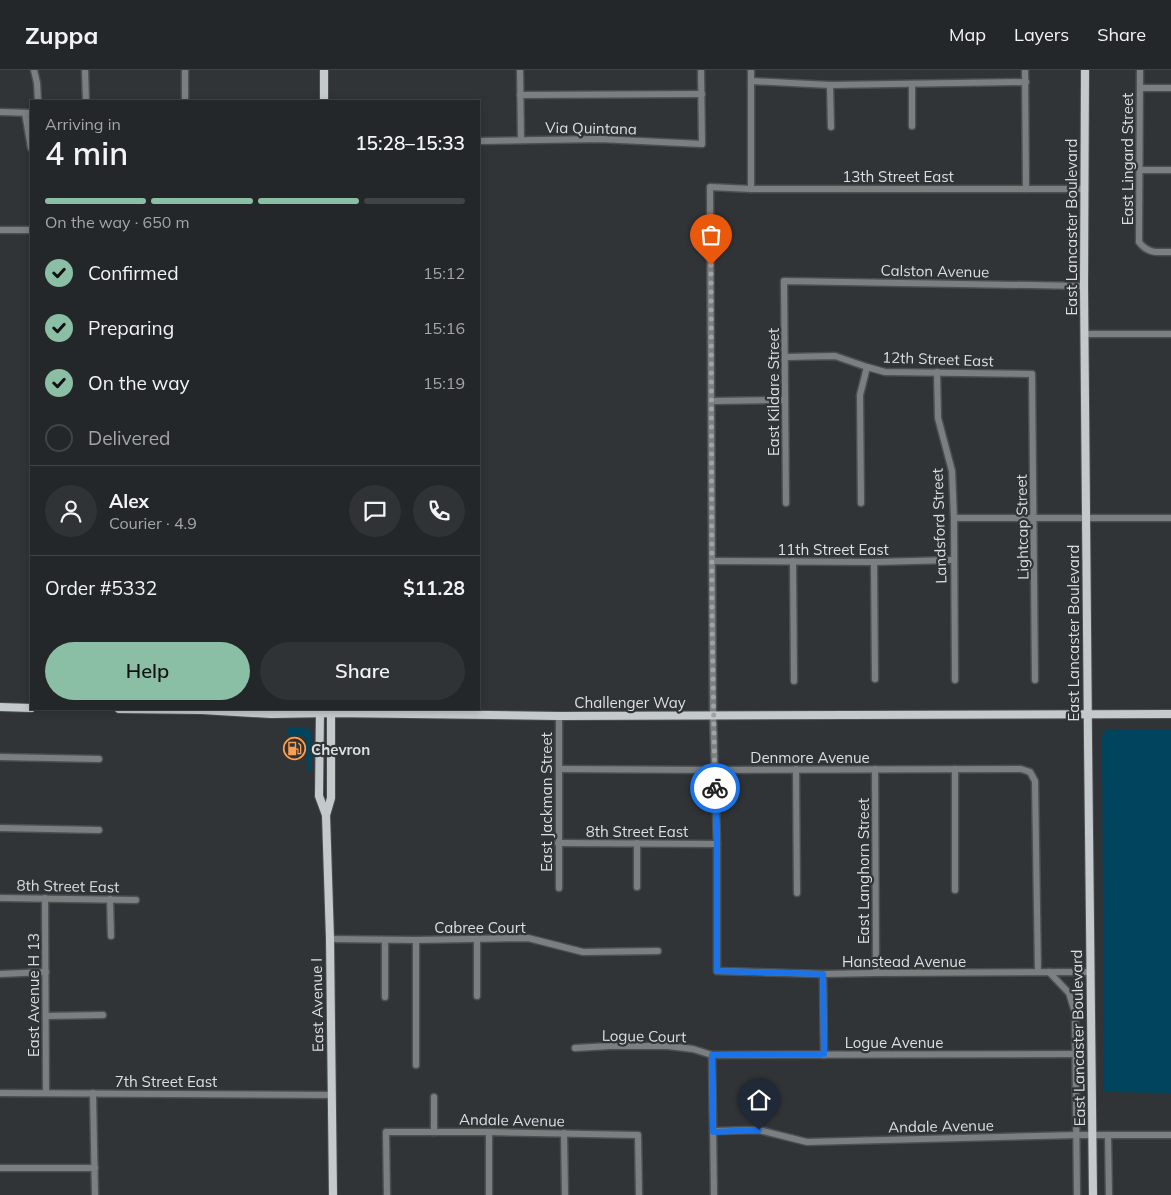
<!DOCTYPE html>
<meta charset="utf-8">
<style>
:root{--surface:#242729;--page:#303335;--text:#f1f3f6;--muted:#a3a5a8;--line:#414446;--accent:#8abfa5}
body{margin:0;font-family:Mulish,sans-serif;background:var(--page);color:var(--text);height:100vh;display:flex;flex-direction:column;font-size:19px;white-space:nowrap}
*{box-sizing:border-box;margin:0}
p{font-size:16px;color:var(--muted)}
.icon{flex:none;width:28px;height:28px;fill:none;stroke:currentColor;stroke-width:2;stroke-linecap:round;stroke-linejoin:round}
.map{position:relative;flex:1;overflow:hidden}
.details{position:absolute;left:30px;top:30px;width:450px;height:610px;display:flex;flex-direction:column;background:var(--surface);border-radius:0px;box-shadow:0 2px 8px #0003,0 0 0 1px var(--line)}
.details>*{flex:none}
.pin{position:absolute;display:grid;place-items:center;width:42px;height:42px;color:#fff;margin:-51px -21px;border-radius:50% 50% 50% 0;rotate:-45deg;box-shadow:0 0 5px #0007}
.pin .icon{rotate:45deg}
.courier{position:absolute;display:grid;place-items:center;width:50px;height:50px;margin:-25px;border:4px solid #1a73e8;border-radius:50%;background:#fff;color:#222;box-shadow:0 1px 6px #0007}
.summary em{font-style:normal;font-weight:600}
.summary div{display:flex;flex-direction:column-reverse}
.summary{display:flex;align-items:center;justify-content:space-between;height:85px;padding:0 15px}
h1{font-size:32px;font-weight:600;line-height:38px}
.bar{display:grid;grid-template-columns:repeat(4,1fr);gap:8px 5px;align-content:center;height:60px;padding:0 15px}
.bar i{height:6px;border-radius:4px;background:var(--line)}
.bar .selected{background:var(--accent)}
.bar p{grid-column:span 4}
.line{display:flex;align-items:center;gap:12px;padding:0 15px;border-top:1px solid var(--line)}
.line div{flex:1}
.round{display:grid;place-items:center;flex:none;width:52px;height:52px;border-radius:26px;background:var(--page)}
ol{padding:0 15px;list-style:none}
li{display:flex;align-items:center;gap:15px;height:55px}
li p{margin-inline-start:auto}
li .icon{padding:5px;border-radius:50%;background:var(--accent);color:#111;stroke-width:4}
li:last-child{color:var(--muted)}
li i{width:28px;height:28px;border:2px solid var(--line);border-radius:50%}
.primary-button{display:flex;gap:10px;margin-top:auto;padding:10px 15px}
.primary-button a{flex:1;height:58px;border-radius:30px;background:var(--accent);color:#111;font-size:20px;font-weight:600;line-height:58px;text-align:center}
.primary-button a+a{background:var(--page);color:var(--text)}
header{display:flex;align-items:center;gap:30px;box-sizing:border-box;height:70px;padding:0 25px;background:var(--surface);border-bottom:1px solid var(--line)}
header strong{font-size:24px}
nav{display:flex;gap:28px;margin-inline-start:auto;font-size:18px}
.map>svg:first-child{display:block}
</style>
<header>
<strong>Zuppa</strong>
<nav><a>Map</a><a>Layers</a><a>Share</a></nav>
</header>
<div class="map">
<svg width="1171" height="1125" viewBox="0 0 1171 1125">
<rect width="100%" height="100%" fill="#303437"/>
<g fill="#01445d">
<polygon points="288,658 305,658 311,661 312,666 312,701 309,701 307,699 306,668 302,665 288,665"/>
<polygon points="1107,659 1171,659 1171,1023 1104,1022 1102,665"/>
</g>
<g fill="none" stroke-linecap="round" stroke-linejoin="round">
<defs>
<g id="minor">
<polyline points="34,0 37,13 38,31"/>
<polyline points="85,0 86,31"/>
<polyline points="520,0 521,70"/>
<polyline points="751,0 751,119"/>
<polyline points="1025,0 1026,119"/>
<path d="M1140 0 1139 172C1148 184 1157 182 1171 182"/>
<polyline points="751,11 830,15 1026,12"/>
<polyline points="912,14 912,56"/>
<polyline points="830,15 831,57"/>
<polyline points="1140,18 1171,18"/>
<polyline points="520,25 702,24"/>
<polyline points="185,31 185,0"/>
<polyline points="0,42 31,43"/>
<polyline points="25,43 31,78"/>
<polyline points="479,71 600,69 702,74 701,0"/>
<polyline points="1139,100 1171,100"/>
<polyline points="1085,119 751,119 710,117 712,491 713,645 717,774 717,901 823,904 876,903 1091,902"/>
<polyline points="0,160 31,160"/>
<polyline points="1085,264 1171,264"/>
<polyline points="785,287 835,286 867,297 885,302 1032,304 1035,610"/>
<polyline points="937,302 938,348 952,401 954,448 955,610"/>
<polyline points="711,331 785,330"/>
<polyline points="786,433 784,211 1084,216"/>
<polyline points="861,433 860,325 867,297"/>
<polyline points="954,448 1171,448"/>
<polyline points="712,491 874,492 953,490"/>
<polyline points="793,491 794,611"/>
<polyline points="874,492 875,609"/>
<polyline points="0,687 99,689"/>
<polyline points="559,699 714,700 1021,699 1030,702 1035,711 1038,902"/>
<polyline points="796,699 797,823"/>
<polyline points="875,699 876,903"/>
<polyline points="955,699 955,820"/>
<polyline points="0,758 99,760"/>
<polyline points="558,773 717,774"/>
<polyline points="637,773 637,817"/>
<polyline points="559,818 559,646"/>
<polyline points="0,828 136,830"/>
<polyline points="45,828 46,1023"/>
<polyline points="110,829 111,866"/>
<polyline points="330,869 416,870 528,868 583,882 658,881"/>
<polyline points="477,869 477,926"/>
<polyline points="385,870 385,927"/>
<polyline points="1049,902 1069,923 1075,942 1077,1125"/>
<polyline points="0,904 46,902"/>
<polyline points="823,904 824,985"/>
<polyline points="46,946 103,945"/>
<polyline points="575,978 610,976 668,976 693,979 712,985 1076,984"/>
<polyline points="712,985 714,1125"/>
<polyline points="416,995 416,870"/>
<polyline points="0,1023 332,1025"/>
<polyline points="93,1023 95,1125"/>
<polyline points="434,1027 434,1062"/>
<polyline points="713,1061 759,1060 807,1072 1077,1065 1171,1065"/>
<polyline points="564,1063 565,1125"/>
<polyline points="1108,1065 1109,1125"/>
<polyline points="0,1098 95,1098"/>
<polyline points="387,1125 386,1062 489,1062 638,1065 639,1125"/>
<polyline points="489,1125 489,1062"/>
</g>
<g id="major">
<polyline points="324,0 324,31"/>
<polyline points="1085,0 1084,216 1088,671 1093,1125"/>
<polyline points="0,637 31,638"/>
<polyline points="119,639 202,640 271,644 331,643 559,646 1171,644"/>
<polyline points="320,639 319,726 326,745"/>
<polyline points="331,639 331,728 326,745 330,869 333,1125"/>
</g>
</defs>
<use href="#minor" stroke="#4c4f52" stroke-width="9"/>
<use href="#major" stroke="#4c4f52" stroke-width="10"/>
<use href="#minor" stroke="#7c7f80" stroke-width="6"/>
<use href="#major" stroke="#c4c9cc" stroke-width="8"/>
</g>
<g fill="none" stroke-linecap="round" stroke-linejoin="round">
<polyline stroke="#a0a3a6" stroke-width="5" stroke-dasharray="0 9" points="711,195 712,549 715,718"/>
<polyline stroke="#1a73e8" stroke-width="6" points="715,718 717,774 717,901 823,904 824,984 712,985 713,1062 759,1060"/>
</g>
<defs>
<symbol id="fuel-ring" viewBox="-11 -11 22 22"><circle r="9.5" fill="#303437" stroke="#fb9e50" stroke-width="1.5"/><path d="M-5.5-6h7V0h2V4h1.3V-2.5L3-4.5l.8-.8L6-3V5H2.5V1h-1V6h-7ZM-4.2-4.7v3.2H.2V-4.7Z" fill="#fb9e50"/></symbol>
</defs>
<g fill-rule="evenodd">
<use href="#fuel-ring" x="282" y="666" width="25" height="25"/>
</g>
<g text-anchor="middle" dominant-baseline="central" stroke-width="4.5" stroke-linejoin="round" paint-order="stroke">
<g font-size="15" fill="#dcdfe1" stroke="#303437">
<text transform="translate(591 58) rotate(1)">Via Quintana</text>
<text transform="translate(1127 89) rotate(-90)">East Lingard Street</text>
<text x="898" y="106">13th Street East</text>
<text transform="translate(1071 157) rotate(-90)">East Lancaster Boulevard</text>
<text transform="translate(935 201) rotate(1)">Calston Avenue</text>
<text transform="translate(938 289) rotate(2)">12th Street East</text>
<text transform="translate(773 322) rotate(-90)">East Kildare Street</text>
<text transform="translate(939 456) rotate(-92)">Landsford Street</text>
<text transform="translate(1022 457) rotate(-91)">Lightcap Street</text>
<text x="833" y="479">11th Street East</text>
<text transform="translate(1073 563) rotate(-90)">East Lancaster Boulevard</text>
<text x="630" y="632">Challenger Way</text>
<text x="810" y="687">Denmore Avenue</text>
<text transform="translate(546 732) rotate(-90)">East Jackman Street</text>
<text x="637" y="761">8th Street East</text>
<text transform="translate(863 801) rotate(-90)">East Langhorn Street</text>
<text transform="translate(68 816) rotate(1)">8th Street East</text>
<text x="480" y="857">Cabree Court</text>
<text x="904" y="891">Hanstead Avenue</text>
<text transform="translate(33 925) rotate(-90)">East Avenue H 13</text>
<text transform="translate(317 935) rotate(-91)">East Avenue I</text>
<text transform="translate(644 966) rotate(1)">Logue Court</text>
<text transform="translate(1078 968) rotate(-91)">East Lancaster Boulevard</text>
<text x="894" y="972">Logue Avenue</text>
<text x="166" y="1011">7th Street East</text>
<text transform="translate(512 1050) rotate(1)">Andale Avenue</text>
<text transform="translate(941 1056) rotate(-1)">Andale Avenue</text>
</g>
<g font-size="15" font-weight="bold" fill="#dcdfe1" stroke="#303437" text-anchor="start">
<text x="311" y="679">Chevron</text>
</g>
</g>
</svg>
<div class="pin" style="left:711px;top:195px;background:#ea580c"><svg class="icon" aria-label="bag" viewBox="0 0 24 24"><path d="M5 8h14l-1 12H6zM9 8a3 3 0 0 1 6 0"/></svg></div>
<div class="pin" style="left:759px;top:1060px;background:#1f2937"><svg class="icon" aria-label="home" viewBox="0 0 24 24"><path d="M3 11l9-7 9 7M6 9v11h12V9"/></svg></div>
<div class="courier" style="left:715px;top:718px"><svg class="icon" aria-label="bike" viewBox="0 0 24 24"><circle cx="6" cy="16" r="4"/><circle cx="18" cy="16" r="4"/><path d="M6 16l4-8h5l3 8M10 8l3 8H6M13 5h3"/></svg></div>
<section class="details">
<div class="summary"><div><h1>4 min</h1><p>Arriving in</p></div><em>15:28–15:33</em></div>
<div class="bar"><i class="selected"></i><i class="selected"></i><i class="selected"></i><i></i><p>On the way · 650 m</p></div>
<ol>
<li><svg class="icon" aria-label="check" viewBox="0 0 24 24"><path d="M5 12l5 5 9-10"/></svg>Confirmed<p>15:12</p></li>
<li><svg class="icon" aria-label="check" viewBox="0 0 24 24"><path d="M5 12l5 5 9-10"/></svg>Preparing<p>15:16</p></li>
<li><svg class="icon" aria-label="check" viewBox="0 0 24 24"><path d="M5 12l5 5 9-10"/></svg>On the way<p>15:19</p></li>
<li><i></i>Delivered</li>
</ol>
<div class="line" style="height:90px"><a class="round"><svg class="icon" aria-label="person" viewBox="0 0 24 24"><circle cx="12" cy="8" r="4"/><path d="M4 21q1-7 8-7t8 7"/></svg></a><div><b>Alex</b><p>Courier · 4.9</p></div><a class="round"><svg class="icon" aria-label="chat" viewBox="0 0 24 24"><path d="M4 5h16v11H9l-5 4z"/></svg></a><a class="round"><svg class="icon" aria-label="phone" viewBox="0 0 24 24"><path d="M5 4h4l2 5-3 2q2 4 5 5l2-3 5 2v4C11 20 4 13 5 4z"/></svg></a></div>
<div class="line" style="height:65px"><div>Order #5332</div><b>$11.28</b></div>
<div class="primary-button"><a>Help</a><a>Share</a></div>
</section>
</div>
